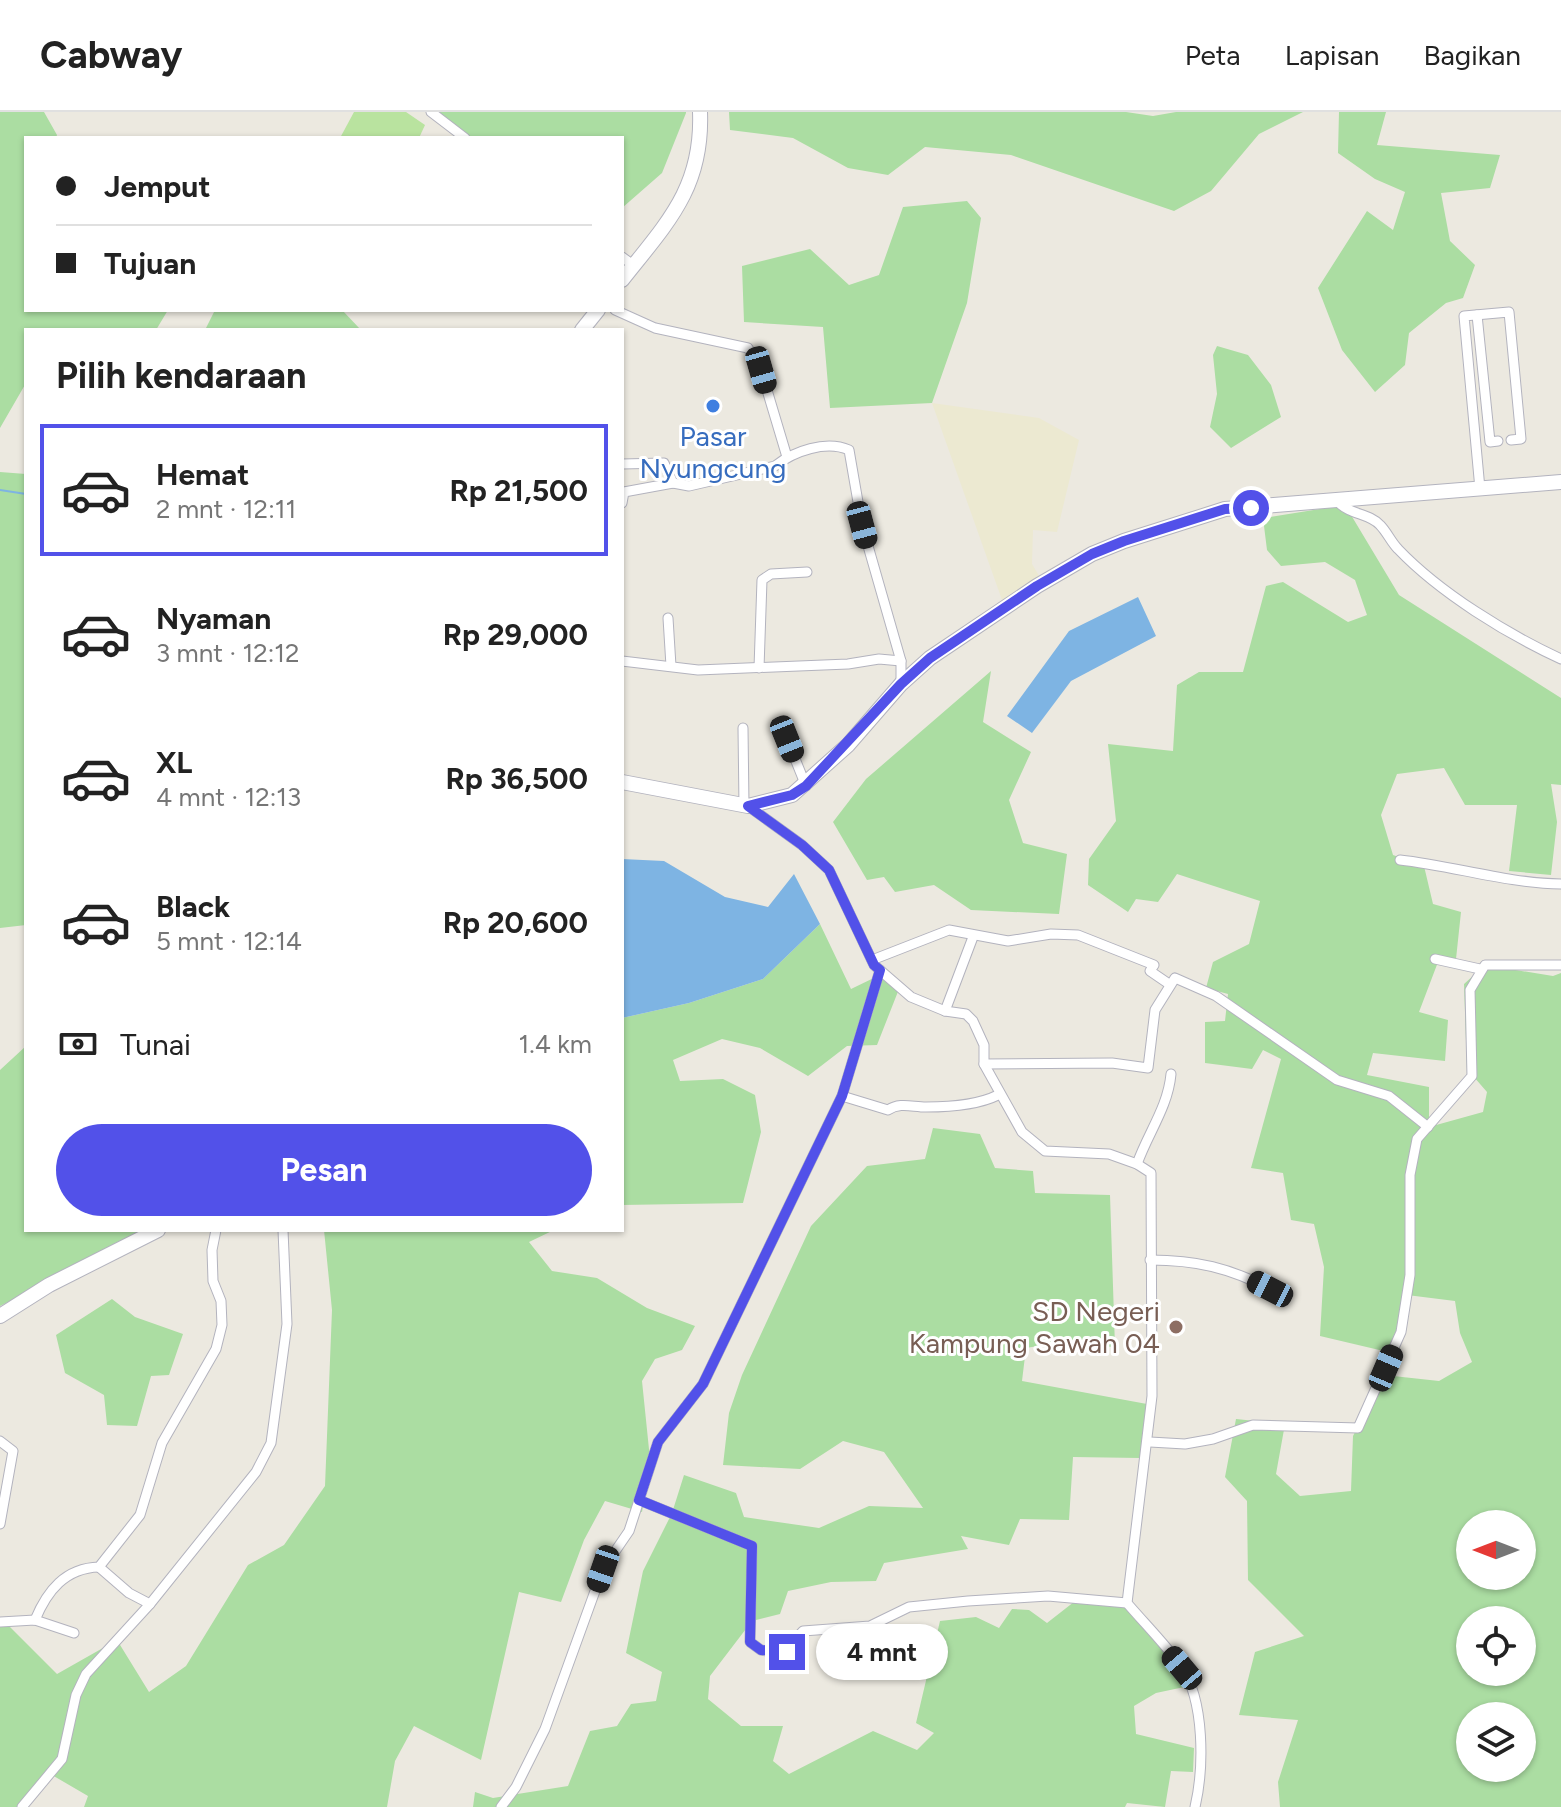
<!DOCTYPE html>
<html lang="id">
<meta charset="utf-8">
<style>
body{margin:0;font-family:Figtree,sans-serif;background:#f2f2f2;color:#222;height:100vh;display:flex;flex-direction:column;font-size:30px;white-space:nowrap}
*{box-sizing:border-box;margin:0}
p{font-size:26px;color:#767676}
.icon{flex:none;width:44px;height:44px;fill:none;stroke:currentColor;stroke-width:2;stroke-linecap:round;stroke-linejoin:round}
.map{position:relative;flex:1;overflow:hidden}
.side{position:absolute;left:24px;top:216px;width:600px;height:904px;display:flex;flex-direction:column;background:#fff;border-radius:0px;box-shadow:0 2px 6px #0004}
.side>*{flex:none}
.top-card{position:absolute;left:24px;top:24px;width:600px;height:176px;border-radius:0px;box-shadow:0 2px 6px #0004;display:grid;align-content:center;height:176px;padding:0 32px;background:#fff}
.needle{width:52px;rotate:270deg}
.tools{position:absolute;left:1456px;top:1398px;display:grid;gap:16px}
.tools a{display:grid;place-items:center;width:80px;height:80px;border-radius:50%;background:#fff;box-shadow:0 2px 6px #0004;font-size:40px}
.end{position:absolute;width:36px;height:36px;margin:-18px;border:10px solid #5251e9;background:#fff;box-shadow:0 0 0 4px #fff}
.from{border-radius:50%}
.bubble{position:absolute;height:56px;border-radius:28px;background:#fff;box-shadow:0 2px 6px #0004;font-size:26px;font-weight:700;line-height:56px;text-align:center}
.car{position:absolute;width:24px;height:48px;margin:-24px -12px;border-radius:10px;box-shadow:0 0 6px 2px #0007;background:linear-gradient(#222 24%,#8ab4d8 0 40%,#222 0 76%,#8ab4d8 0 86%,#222 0)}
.top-card b{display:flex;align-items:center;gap:28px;height:76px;font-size:30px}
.top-card b+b{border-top:2px solid #e0e0e0}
.top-card i{width:20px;height:20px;background:#222}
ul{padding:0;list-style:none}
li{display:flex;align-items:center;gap:24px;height:132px;margin:0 16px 12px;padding:0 16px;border:4px solid transparent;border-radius:0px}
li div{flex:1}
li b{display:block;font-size:30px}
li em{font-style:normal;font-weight:700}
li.on{border-color:#5251e9}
li>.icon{width:72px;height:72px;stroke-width:1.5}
h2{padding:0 32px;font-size:36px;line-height:96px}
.pay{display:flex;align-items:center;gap:20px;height:88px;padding:0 32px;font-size:30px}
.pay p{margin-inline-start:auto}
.primary-button{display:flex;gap:16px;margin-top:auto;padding:16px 32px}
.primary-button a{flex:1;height:92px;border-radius:48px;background:#5251e9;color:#fff;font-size:32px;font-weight:700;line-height:92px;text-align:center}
header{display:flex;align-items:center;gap:48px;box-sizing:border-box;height:112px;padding:0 40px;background:#fff;border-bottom:2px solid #e0e0e0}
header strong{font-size:38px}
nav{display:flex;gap:44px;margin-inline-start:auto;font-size:28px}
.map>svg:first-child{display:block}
.education{fill:#ece9d1}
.green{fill:#abdda2;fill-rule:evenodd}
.pitch{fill:#b9e39f}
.water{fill:#7eb4e3}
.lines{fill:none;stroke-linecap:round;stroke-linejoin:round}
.stream{stroke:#7eb4e3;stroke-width:2}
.minor-casing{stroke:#b3b3be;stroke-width:11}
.secondary-casing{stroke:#b3b3be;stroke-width:16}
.minor{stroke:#fff;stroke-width:9}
.secondary{stroke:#fff;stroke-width:14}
.route{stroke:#5251e9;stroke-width:10}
.shop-dot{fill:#3f7fe0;stroke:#fff;stroke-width:3}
.education-dot{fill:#8d6e63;stroke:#fff;stroke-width:3}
.labels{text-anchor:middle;stroke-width:6;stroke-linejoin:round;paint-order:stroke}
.shop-label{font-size:28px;fill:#366cbe;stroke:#fff}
.education-label{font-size:28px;fill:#785e54;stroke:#fff;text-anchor:end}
</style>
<header>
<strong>Cabway</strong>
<nav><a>Peta</a><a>Lapisan</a><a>Bagikan</a></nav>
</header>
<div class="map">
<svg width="1561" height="1695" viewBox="0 0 1561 1695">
<rect width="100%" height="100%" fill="#ece9e0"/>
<path class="education" d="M932,291l107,15 40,22 -22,92 -24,-2 -1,34 9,15 -39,21z"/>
<g class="green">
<path d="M0,0h44l13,23 -1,3h-30v172h142l-12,20h-130v53l-26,45z"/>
<path d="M431,0h255v1l-24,60 -40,35v-70h-157z"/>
<path d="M729,0h397l27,4 23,-4h127l-44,22 -48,57 -37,20 -163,-56 -86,-8 -37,28 -40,-7 -55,-30 -63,-8z"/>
<path d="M1339,0h47l-9,33 123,10 -10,33 -49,5 9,48 25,24 -12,33 -17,5 -37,30 -4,32 -30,27 -33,-42 -24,-62 49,-77 26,19 12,-38 -30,-13 -37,-26z"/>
<path d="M967,89l14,17 -14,85 -35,100 -102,5 -7,-81 -79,-5 -2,-56 68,-17 39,36 30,-10 24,-68z"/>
<path d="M215,198h127l19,20h-156z"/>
<path d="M1217,234l31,9 23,30 10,32 -50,31 -21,-21 7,-33 -4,-39z"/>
<path d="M0,360l26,2v451l-26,3z"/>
<path d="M1345,393l54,90 162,103v87l-10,-1 6,38 -6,53 -42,-4 8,-66h-52l-21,-37 -47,6 -16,41 12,40 31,11 9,38 28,8 -5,47 -18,3 -19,50 29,8 -3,41 -72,-8 -6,22 62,12v40l54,-15 4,-20 -20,-23 -3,-85 21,-19 68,11 8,-3v834h-281l-2,-25 20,-62 -59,-5 16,-63 49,-16 -56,-56 -1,-79 -22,-24 11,-58 49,5 -9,50 24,22 51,-5 2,-55 31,-61 55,6 33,-19 -12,-29 -5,-32 -48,-6 -15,58 -72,-17 4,-69 -10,-43 -23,-4 -8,-47 -32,-5 30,-109 -18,-9 -11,19 -47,-6v-41l20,-1 3,-27 -22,-6 7,-26 36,-18 11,-43 -83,-27 -19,28 -22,-3 -8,13 -40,-27 1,-26 27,-38 -8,-77 65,7 4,-66 22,-13h44l23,-86 17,-4 65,40 19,-7 -12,-35 -30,-18 -44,4 -14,-16 -4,-32zM1470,1412h52v52h-52zM1470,1508h52v52h-52zM1470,1604h52v52h-52z"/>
<path d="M991,559l-8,51 48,30 -22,48 14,43 44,11 -8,60 -88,-4 -37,-25 -39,7 -11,-15 -17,3 -34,-58 33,-43z"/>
<path d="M820,812l31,65 31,-15 17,15 -22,56 -30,1 -39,30 -48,-28 -38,-9 -49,21 7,21 43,-2 32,16 6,37 -18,71 -121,2v-187l67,-15 74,-24z"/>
<path d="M26,934v184h130l-156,76v-236z"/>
<path d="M933,1016l47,6 15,34 38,3 2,22 75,2 5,152 -65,-3 -24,4 -4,33 125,23 -7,54 -67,-1 -4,63 -49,-1 -11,26 -48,-9 7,13 -84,14 -8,18 -45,1 -43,9 -8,23 -28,7 -42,55 -2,23 33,27h42l-10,35 16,13 84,-43 44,19 17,-17 -18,-10 24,-102 36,-4 23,11 13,-19 17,1 18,13 32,-25 44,5 58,59 8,24 -33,7 -22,13 2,28 58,14 -1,24 -22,-1 -6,36 -38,-4 -2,4h-652l2,-15 18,6 75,-12 22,-55 27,-5 14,-22 25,-3 6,-29 -36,-19 17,-82 29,-58 12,-38 52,18 8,24 75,11 50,-22 54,2 -39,-56 -41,-11 -43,28 -77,-4 6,-52 13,-38 69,-149 56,-60 58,-7z"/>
<path d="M324,1118h230l-25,12 23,29 45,7 50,30 48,18 -13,24 -27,9 -13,22 8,78 -8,53 -37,-11 -21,39 -23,62 -42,-10 -38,168 -67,-34 -19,35 -8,46h-303l4,-11 -36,-21 -25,32h-27v-180h10l47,47 60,-34 32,52 37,-26 62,-101 36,-20 41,-59 7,-176z"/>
<path d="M112,1187l23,18 48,17 -14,41 -18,1 -14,50 -30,-1 -3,-30 -39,-22 -9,-38z"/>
</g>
<path class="pitch" d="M354,0h52l19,13 -6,13h-79z"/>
<g class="water">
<path d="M1138,485l18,39 -85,45 -39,52 -25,-17 62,-85z"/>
<path d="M622,747l42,2 61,36 43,10 26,-33 26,50 -57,55 -74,24 -67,15z"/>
</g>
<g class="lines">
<path class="stream" d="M0,378l26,4"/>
<g class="minor-casing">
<g id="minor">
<path d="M431,0l34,26"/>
<path d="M622,145l11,8"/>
<path d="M615,198l40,18 93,20 13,22 26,87"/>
<path d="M1477,203l13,127 8,-1"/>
<path d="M622,352l42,-1 9,20 16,3 86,-20c19,-15 51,-26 74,-16l13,75 39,136v23"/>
<path d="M1480,377l-16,-173 45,-4 12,127 -10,1"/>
<path d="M1338,390c12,13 31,11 42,23 7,7 11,17 18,24 42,44 109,85 163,110"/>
<path d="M622,391l2,-11 49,-9"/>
<path d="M668,506l3,48"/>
<path d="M622,549l76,9 150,-6 31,-5 22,2"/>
<path d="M759,556l3,-88 9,-6 36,-2"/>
<path d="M743,616l1,78"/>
<path d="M787,627l19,47"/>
<path d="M748,694l54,39 27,25 45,95 37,32 34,14 21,3 7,7 11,24v19l38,68 23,19 64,3 28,10 14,9 1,223 -25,207c18,21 38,41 54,63 24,35 23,102 14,141"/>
<path d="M1400,748c54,6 106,23 161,24"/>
<path d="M1435,847l45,10"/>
<path d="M872,848l77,-30 59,11 43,-7 27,1 76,30 -4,6 19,13"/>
<path d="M945,899l28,-74"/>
<path d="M984,952l128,-1 36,5 7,-58 20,-32 41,18 121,84 52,16 39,31"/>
<path d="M842,984l46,14c12,-8 24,-3 38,-3 22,0 52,-2 72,-12"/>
<path d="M1137,1052c11,-31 31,-57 34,-90"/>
<path d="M1150,1148c46,0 80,8 120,29"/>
<path d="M0,1329l13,10 -13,73"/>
<path d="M1150,1330l35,2 28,-5 40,-14 105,3 43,-96 9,-57v-100l7,-36 55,-63 -2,-86 15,-25h76"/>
<path d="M639,1388l113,46 -2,96 11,8 21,4 21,-23 67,-5 39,-19 59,-6 80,-5 79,7"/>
<path d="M99,1455l30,26 21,11"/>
<path d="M35,1508c12,-29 30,-52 64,-53l41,-52 22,-72 54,-94 6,-24 -1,-24 -8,-20 -1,-31 4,-20"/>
<path d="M0,1510l35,-2 39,13"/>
<path d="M22,1695l40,-48 14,-64 10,-21 64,-70 106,-132 15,-29 16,-119 -4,-94"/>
<path d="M501,1695l15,-20 29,-58 58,-160 26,-38 29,-89 45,-58 139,-288 38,-126"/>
</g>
</g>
<g class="secondary-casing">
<g id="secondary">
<path d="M622,168c45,-57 81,-92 78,-168"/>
<path d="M582,218l16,-20"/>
<path d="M622,670l126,24 44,-11 56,-50 53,-61 29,-26 107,-72 55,-32 32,-13 101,-32 336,-27"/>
<path d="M0,1204l49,-31 109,-55"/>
</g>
</g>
<use href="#minor" class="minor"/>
<use href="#secondary" class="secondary"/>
</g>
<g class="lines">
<path class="route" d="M787,1540l-26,-2 -11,-8 2,-96 -113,-46 19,-58 45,-58 139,-288 38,-126 -6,-5 -45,-95 -27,-25 -54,-39 44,-11 14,-9 95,-102 29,-26 107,-72 55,-32 32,-13 101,-32 26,-1"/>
</g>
<circle class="shop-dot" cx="713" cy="294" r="8"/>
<circle class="education-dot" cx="1176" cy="1215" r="8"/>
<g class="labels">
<g class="shop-label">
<text x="713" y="334">Pasar<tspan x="713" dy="32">Nyungcung</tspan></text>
</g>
<g class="education-label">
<text x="1160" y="1209">SD Negeri<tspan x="1160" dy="32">Kampung Sawah 04</tspan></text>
</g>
</g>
</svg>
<div class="tools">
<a><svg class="needle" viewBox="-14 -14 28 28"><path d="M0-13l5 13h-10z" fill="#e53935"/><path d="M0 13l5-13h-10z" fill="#767676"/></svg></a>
<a><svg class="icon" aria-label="locate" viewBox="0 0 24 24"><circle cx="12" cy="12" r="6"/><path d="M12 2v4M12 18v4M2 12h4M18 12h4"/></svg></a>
<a><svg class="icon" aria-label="layers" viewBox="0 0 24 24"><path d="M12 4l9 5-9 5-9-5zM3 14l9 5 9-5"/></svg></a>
</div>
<i class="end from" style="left:1251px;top:396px"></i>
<i class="end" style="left:787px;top:1540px"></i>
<div class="bubble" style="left:816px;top:1512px;width:132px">4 mnt</div>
<i class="car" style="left:761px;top:258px;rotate:164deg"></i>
<i class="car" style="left:862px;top:413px;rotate:165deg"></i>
<i class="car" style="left:787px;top:627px;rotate:158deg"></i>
<i class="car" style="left:1270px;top:1177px;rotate:297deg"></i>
<i class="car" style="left:1386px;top:1256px;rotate:23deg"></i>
<i class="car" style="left:603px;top:1457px;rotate:199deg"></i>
<i class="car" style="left:1182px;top:1556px;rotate:320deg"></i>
<div class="top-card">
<b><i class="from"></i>Jemput</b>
<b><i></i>Tujuan</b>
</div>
<section class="side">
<h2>Pilih kendaraan</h2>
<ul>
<li class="on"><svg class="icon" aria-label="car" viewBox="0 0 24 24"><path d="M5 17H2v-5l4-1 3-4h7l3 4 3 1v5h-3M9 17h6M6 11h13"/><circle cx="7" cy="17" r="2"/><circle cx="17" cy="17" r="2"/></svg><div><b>Hemat</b><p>2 mnt · 12:11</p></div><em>Rp 21,500</em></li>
<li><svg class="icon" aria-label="car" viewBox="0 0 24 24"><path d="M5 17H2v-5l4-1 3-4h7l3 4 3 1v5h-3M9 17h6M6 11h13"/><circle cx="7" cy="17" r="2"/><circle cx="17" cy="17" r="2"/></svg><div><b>Nyaman</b><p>3 mnt · 12:12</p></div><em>Rp 29,000</em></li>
<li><svg class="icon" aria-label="car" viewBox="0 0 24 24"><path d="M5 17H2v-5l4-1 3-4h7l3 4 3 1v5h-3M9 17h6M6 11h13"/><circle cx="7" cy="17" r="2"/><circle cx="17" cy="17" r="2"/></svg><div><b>XL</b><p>4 mnt · 12:13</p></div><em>Rp 36,500</em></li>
<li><svg class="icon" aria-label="car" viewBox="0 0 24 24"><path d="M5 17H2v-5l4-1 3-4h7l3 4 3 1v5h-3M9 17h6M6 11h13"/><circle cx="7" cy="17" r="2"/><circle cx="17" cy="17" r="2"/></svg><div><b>Black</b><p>5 mnt · 12:14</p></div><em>Rp 20,600</em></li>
</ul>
<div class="pay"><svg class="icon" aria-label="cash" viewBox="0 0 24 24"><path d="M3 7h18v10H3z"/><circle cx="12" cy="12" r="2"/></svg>Tunai<p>1.4 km</p></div>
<div class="primary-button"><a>Pesan</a></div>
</section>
</div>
